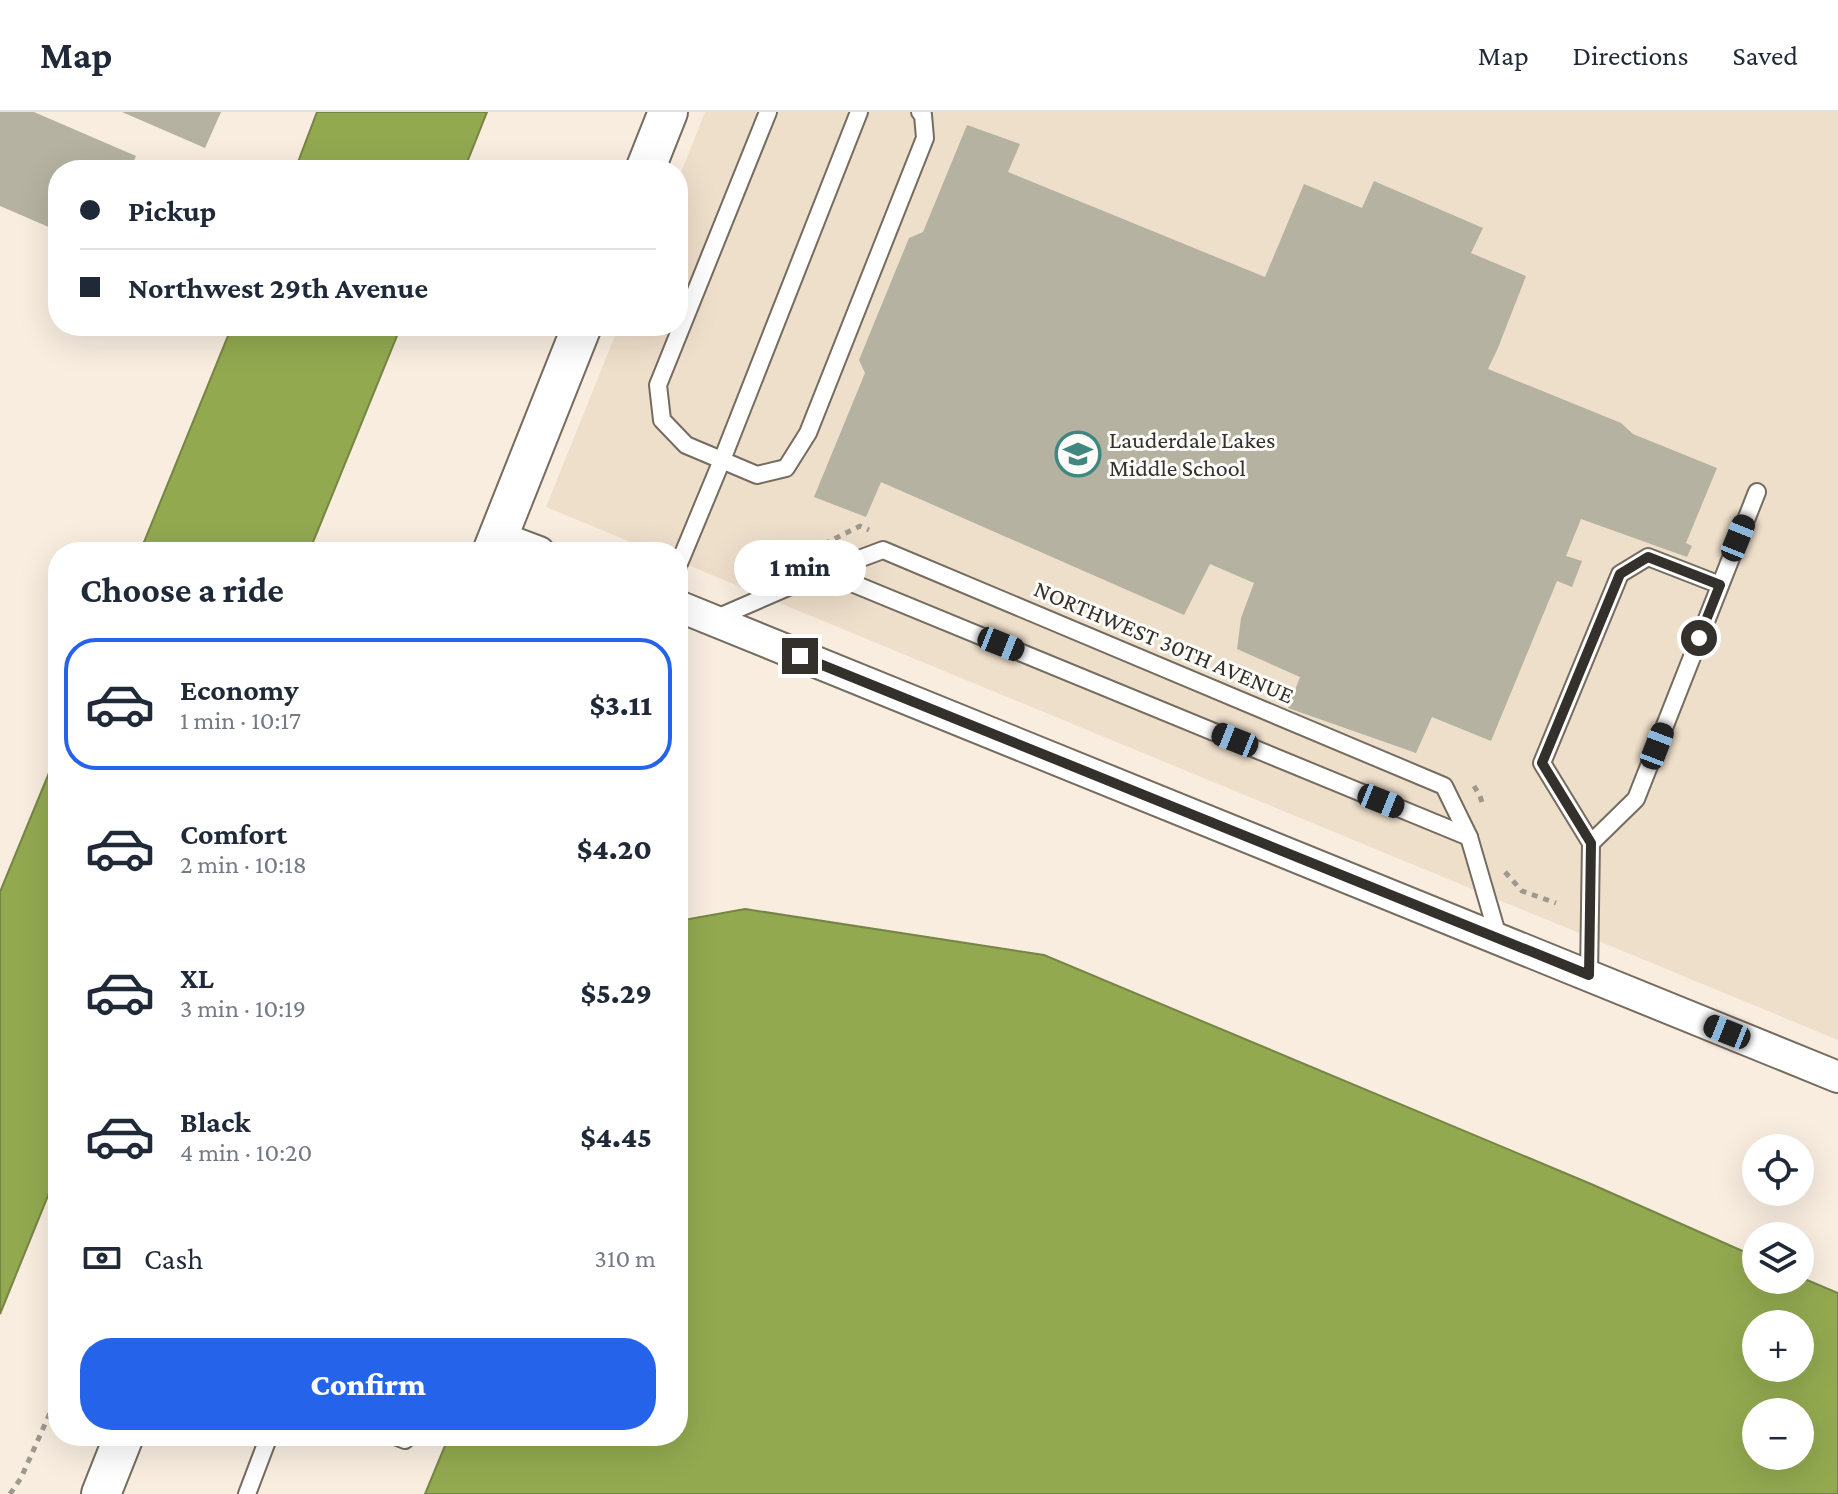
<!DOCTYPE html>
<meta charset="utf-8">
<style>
body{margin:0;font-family:"Crimson Pro",serif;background:#f2f2f3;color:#1f2937;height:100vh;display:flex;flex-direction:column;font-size:30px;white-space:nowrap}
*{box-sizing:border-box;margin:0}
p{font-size:26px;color:#747a83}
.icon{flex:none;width:44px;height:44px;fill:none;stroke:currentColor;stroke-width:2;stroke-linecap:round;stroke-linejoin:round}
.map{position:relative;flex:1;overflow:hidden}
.details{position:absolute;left:48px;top:430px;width:640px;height:904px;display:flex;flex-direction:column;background:#fff;border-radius:32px;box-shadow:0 8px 32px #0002}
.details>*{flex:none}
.guide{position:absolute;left:48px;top:48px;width:640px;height:176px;border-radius:32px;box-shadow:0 8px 32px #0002;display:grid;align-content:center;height:176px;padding:0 32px;background:#fff}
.buttons{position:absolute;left:1742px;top:1022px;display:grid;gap:16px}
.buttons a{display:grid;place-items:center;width:72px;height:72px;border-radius:50%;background:#fff;box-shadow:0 8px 32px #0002;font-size:40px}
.end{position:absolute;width:36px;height:36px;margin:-18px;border:10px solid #34302b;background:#fff;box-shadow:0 0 0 4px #fff}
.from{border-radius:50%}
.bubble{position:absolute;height:56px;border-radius:28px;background:#fff;box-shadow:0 8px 32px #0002;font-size:26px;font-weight:800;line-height:56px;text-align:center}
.car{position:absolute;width:24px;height:48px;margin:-24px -12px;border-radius:10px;box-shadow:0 0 6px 2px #0007;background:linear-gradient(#222 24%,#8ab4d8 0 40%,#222 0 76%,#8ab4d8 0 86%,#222 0)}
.guide b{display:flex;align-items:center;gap:28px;height:76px;font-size:30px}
.guide b+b{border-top:2px solid #e0e1e3}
.guide i{width:20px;height:20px;background:#1f2937}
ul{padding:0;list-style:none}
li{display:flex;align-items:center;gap:24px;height:132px;margin:0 16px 12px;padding:0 16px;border:4px solid transparent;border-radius:32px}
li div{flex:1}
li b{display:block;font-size:30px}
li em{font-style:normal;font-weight:800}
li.active{border-color:#2563eb}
li>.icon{width:72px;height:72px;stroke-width:1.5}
h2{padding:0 32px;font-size:36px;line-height:96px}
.pay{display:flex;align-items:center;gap:20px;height:88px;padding:0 32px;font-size:30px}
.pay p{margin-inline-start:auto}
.action{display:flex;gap:16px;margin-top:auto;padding:16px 32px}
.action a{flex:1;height:92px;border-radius:32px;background:#2563eb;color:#fff;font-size:32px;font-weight:800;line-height:92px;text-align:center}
header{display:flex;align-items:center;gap:48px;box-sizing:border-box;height:112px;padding:0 40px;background:#fff;border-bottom:2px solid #e0e1e3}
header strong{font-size:38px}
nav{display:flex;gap:44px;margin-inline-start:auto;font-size:28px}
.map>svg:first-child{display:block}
.built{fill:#eedfcb}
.water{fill:#93a950;stroke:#768545;stroke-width:2;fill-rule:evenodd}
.building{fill:#b5b2a2}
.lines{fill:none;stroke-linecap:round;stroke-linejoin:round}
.service-casing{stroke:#756c60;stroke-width:20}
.minor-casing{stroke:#756c60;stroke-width:34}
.tertiary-casing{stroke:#756c60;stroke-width:42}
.path{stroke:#9f988e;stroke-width:5;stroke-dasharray:6 6;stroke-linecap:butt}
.service{stroke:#fff;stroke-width:16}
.minor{stroke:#fff;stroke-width:30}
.tertiary{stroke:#fff;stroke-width:38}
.route{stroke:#34302b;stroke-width:10}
.labels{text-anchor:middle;stroke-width:6;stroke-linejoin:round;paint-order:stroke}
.poi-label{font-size:24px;fill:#34302b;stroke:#fefcf9;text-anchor:start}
.street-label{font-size:24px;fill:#34302b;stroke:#fefcf9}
</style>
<header>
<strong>Map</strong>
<nav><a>Map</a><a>Directions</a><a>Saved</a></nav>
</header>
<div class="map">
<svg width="1838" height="1382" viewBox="0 0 1838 1382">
<rect width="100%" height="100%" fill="#f8eddf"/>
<path class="built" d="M705,0h1133v928l-1160,-479v-9h-23l-109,-45 73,-181h59v-146z"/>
<g class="water">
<path d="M317,0h170l-23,58h-169z"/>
<path d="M232,214h169l-92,226h-169z"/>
<path d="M58,639v420l-58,143v-422z"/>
<path d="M745,797l299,46 547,229 165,73v23h44v-3l38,16v201h-1413l24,-58h229v-515zM1756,1212h44v44h-44zM1756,1300h44v44h-44z"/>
</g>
<g class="building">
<path d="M0,0h34l102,44 -6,14h-72v61l-58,-25z"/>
<path d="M122,0h99l-16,36z"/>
<path d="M967,13l53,19 -12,28 257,105 39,-93 58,24 12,-27 109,47 -12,25 55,23 -28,72 -10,21 133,54 12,11 84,34 -31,75 6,3 -5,11 -106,-38 -15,37 16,5 -10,26 -15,-6 -66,160 -59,-24 -16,36 -128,-45 12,-31 -63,-28 4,-31 13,-35 -44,-19 -26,51 -303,-133 -15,35 -52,-20 51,-124 -6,-13 50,-122 14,-6z"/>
</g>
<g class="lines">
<g class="service-casing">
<g id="service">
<path d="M768,0l-110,273 4,35 24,25 71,30 29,-7 22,-35 117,-295 -2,-23 -3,-3"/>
<path d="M678,454l44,-106 137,-348"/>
<path d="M825,460l644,265"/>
<path d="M712,508l104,-45 67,-25 561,236 25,51 30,103"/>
<path d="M1591,731l45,-44 121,-307"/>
<path d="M1589,863l2,-132 -49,-80 78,-189 28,-17 72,28"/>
<path d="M395,1324l10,4"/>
<path d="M247,1382l22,-58"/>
</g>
</g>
<g class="minor-casing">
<g id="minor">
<path d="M499,425l40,15"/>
<path d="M678,494l1160,471"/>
</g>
</g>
<g class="tertiary-casing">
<g id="tertiary">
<path d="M645,58l23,-58"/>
<path d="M492,440l90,-226"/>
<path d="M101,1382l23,-58"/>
</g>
</g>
<g class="path">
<path d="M824,432l36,-18 9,4"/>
<path d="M1474,674l6,10 3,10"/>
<path d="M1505,760l17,19 34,12"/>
<path d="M10,1382l11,-16 37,-83"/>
</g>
<use href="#service" class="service"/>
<use href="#minor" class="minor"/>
<use href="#tertiary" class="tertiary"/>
</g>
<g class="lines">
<path class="route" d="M800,544l789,319 2,-132 -49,-80 78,-189 28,-17 72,28 -21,53"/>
</g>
<defs>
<g id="school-ring" transform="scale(2.3)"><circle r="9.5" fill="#fefcf9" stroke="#408781" stroke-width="1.5"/><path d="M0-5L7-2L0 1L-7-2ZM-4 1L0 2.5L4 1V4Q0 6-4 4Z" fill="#408781"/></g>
</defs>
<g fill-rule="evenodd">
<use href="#school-ring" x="1078" y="342"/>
</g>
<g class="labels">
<g class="poi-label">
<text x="1109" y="336">Lauderdale Lakes<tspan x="1109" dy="28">Middle School</tspan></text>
</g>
<g class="street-label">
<text transform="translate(1164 530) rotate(23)" y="8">NORTHWEST 30TH AVENUE</text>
</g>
</g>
</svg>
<div class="buttons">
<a><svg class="icon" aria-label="locate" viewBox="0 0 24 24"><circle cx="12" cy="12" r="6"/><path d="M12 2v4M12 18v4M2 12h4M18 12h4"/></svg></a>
<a><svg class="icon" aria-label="layers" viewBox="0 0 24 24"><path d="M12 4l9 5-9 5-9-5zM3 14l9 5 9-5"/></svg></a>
<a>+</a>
<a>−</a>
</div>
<i class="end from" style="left:1699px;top:526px"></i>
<i class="end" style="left:800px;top:544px"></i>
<div class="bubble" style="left:734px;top:428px;width:132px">1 min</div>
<i class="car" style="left:1738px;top:426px;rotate:22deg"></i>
<i class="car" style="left:1001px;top:532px;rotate:112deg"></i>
<i class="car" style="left:1235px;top:628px;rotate:292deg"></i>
<i class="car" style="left:1657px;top:634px;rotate:21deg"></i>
<i class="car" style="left:1381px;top:689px;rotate:112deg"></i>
<i class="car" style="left:1727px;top:920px;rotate:292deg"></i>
<div class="guide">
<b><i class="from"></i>Pickup</b>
<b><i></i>Northwest 29th Avenue</b>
</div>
<section class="details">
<h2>Choose a ride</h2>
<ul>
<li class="active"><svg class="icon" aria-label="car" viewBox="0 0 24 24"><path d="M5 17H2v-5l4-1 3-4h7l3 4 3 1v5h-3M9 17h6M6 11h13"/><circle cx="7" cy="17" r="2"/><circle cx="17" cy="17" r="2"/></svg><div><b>Economy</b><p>1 min · 10:17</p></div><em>$3.11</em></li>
<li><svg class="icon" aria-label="car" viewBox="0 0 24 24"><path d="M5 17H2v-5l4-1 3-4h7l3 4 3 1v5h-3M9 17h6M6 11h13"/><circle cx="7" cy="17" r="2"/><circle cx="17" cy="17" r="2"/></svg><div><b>Comfort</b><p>2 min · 10:18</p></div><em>$4.20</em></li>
<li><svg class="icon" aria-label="car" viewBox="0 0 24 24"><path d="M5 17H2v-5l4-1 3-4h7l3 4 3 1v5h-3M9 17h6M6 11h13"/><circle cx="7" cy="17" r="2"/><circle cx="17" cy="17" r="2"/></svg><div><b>XL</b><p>3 min · 10:19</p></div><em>$5.29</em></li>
<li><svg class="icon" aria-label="car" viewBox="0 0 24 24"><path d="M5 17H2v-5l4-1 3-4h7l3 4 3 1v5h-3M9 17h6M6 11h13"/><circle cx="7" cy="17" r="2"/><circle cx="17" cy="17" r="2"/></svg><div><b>Black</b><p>4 min · 10:20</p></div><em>$4.45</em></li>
</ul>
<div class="pay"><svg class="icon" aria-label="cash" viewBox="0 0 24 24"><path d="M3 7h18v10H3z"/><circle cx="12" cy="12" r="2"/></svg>Cash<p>310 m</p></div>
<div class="action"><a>Confirm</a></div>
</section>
</div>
